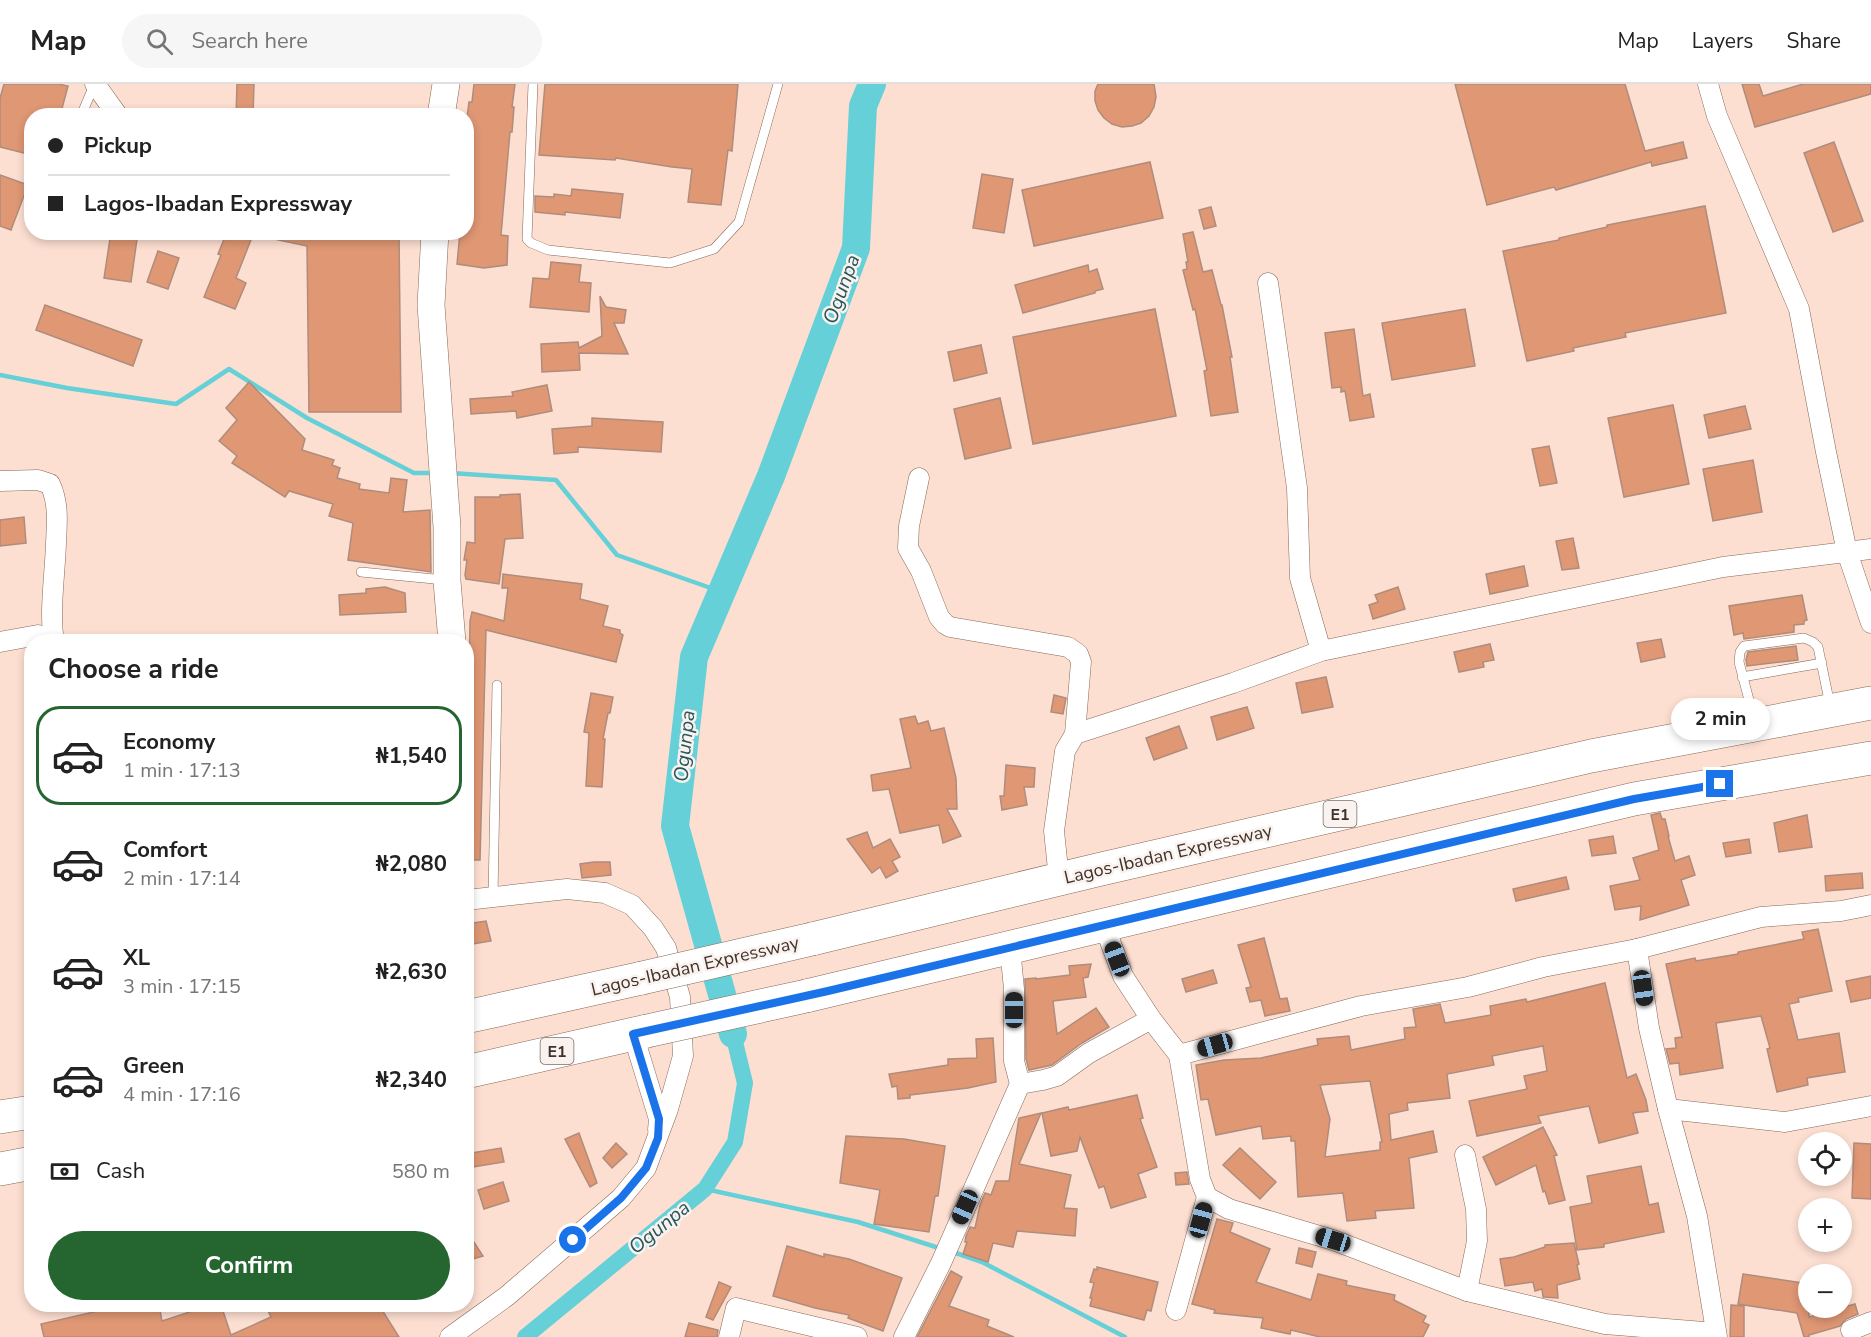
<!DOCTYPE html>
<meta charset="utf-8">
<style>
body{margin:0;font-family:"Nunito Sans",sans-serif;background:#f6f6f6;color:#222;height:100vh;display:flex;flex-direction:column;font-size:22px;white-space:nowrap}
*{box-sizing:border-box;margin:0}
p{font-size:20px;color:#767676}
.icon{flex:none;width:33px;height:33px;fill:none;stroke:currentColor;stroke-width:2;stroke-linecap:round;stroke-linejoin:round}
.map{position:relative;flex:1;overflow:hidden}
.details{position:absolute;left:24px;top:550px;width:450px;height:678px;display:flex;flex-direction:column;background:#fff;border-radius:24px;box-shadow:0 3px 9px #0003}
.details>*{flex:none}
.banner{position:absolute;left:24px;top:24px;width:450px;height:132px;border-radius:24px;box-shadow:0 3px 9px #0003;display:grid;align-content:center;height:132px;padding:0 24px;background:#fff}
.tools{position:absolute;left:1798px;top:1048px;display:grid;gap:12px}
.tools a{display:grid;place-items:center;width:54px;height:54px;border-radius:50%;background:#fff;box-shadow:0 3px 9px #0003;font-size:30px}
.end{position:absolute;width:27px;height:27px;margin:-14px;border:8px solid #1a73e8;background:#fff;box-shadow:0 0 0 3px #fff}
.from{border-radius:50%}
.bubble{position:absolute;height:42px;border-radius:21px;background:#fff;box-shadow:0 3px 9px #0003;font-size:20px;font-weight:700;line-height:42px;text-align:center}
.car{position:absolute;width:18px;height:36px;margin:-18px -9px;border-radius:8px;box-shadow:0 0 4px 2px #0007;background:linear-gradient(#222 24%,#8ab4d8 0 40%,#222 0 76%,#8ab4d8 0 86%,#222 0)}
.banner b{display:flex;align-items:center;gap:21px;height:57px;font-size:22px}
.banner b+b{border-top:2px solid #e0e0e0}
.banner i{width:15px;height:15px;background:#222}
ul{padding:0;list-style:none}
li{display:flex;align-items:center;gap:18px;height:99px;margin:0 12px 9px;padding:0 12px;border:3px solid transparent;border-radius:24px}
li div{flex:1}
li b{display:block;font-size:22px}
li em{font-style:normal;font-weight:700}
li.selected{border-color:#246530}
li>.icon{width:54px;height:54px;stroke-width:1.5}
h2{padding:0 24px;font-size:27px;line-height:72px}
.pay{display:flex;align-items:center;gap:15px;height:66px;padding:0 24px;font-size:22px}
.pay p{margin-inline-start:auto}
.primary-button{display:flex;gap:12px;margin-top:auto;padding:12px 24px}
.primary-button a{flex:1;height:69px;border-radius:36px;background:#246530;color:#fff;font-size:24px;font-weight:700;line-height:69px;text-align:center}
header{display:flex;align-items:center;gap:36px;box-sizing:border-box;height:84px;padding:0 30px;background:#fff;border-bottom:2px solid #e0e0e0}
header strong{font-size:28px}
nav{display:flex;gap:33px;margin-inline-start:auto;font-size:21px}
.search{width:420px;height:54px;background:#f6f6f6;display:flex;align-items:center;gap:15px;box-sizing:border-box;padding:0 21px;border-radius:33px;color:#767676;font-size:22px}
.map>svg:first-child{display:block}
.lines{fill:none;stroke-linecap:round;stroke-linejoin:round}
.stream{stroke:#65d0d8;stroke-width:4.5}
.canal{stroke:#65d0d8;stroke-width:16}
.river{stroke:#65d0d8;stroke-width:28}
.building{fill:#df9774;stroke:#af8c7c;stroke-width:1.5;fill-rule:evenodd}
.lane-casing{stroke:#876757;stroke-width:10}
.street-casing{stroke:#876757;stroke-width:21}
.secondary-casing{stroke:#876757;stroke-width:28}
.highway-casing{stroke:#876757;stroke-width:34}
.lane{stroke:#fff;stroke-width:9}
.street{stroke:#fff;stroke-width:20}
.secondary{stroke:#fff;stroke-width:27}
.highway{stroke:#fff;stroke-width:33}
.highway-bridge-casing{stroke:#876757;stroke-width:34;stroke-linecap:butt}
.highway-bridge{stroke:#fff;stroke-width:33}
.route{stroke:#1a73e8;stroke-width:8}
.labels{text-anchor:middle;stroke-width:5;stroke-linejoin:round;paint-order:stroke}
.shield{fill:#f9f2ee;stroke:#786c66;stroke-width:1.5}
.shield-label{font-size:16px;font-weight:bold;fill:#40322b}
.street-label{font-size:18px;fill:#40322b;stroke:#f9f2ee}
.water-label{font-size:20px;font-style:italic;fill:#28575b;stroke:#f9f2ee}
</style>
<header>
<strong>Map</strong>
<div class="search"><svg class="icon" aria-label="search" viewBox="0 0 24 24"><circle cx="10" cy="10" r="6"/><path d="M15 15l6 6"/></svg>Search here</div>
<nav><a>Map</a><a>Layers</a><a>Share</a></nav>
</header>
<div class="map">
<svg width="1871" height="1253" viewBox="0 0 1871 1253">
<rect width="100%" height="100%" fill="#fddfd1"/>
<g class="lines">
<g class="stream">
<path d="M0,291l67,13 109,16 53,-35 78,49 107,55h20"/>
<path d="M451,389l105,7 61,75 105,37"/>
<path d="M705,1105l153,33 84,27"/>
<path d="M953,1168l29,10 143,75"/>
</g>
<path class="canal" d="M525,1253l180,-148 30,-47 10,-59 -12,-49"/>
<path class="river" d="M733,950l-58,-208 19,-169 77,-181 85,-228 7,-142 9,-22"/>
</g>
<g class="building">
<path d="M4,0h54l10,2 -8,30h-28v39l-32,-8v-49z"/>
<path d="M237,0h17l-1,32h-17z"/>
<path d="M474,0h41l-3,23h2l-2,25h-2l-9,103 7,1 -1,29 -23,3 -27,-4 3,-32h6v-107l3,-23h3z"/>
<path d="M545,0h193l-6,67 -4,-1 -7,55 -33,-3 4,-33 -20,-2 -56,-9 -1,2 -76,-5z"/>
<path d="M1098,0h56l2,13 -2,10 -5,9 -8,7 -9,3 -10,1 -10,-3 -8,-6 -6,-8 -3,-9v-10z"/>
<path d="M1455,0h170l20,67 38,-9 4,16 -35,8 -1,-4 -95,28 -2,-3 -67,18z"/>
<path d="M1742,0h17l4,12 40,-12h68v10l-116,33z"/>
<path d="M1834,58l29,79 -30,11 -29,-79z"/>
<path d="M1150,78l13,56 -129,28 -12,-56z"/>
<path d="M982,90l31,5 -9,54 -31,-5z"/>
<path d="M0,91l28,10 -17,45 -11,-4z"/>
<path d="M572,105l51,5 -3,24 -55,-6v3l-30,-3v-16l19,1v-3l17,2z"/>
<path d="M1705,122l21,107 -101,20 1,4 -53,11 1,3 -47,10 -24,-110 56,-11v-2l48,-11v-2z"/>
<path d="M1211,123l5,19 -12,3 -5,-19z"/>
<path d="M111,148h27l-7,50 -27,-4z"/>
<path d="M227,148h27l-18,46 10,5 -11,26 -31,-12 17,-42 -3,-1z"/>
<path d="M269,148h130l2,180h-92l-2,-166 -38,-8z"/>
<path d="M1193,148l10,40 9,-2 9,35h1l10,52h-2l8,55 -27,4 -7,-45 3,-1 -12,-61 -2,1 -10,-40 4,-1 -1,-7h2l-5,-28z"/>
<path d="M158,167l21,7 -11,31 -21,-7z"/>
<path d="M551,178l30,3 -2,17 12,1 -2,29 -59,-5 3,-29 16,1z"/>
<path d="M1088,181l1,7 8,-3 6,20 -8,2v2l-72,20 -8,-28z"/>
<path d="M600,212l6,11 20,3 -2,13h-10l14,31 -49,-1 1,17 -38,2 -1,-28 37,-2 1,6 23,-12z"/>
<path d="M45,221l97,35 -9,26 -97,-36z"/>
<path d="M1155,225l21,107 -143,28 -20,-107z"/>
<path d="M1465,225l10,57 -83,14 -10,-57z"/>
<path d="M1354,245l9,67 7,-2 4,23 -24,4 -5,-30 -4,1v-5l-9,1 -7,-55z"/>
<path d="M981,261l6,28 -33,8 -6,-29z"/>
<path d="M249,298l56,57 -3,11 32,10 -2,5 8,3 -3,10 23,6 -1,5 30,4 2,-15 16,2 -4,32 27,-2 1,62 -83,-12 5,-37 -24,-7 4,-12 -44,-13 -4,6 -53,-34 5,-7 -18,-15 18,-21 -11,-12z"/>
<path d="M547,301l5,26 -35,7 -1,-7 -45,3 -1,-15 43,-3 -1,-4z"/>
<path d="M1000,314l11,50 -46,11 -11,-50z"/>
<path d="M1673,321l16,79 -65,13 -16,-79z"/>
<path d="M1745,322l6,23 -42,9 -5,-23z"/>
<path d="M592,334l71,4 -2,30 -83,-5v5l-24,2 -2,-25 40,-3z"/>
<path d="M1549,362l8,37 -17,3 -8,-37z"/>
<path d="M1753,376l9,52 -49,9 -10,-52z"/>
<path d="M520,410l3,44 -18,1 -6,45 -33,-5 -1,-4 2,-15h-3l3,-18 8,1v-46h25v-2z"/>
<path d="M24,433l2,26 -26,3v-26z"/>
<path d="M1573,454l6,30 -17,2 -6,-29z"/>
<path d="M1524,482l4,20 -38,8 -4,-20z"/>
<path d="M503,490l79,10 -2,15 28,7 -5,20 17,4v3l3,2 -7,27 -130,-32 -6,230h-14l4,-239 2,-9 32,9 4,-33h-6z"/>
<path d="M385,503l20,6 1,19 -66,3 -1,-20 27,-2v-4z"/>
<path d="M1398,503l7,22 -32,10 -4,-14 9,-3 -3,-7z"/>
<path d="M1802,511l5,25 -3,1v3l-10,1v7l-50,7 -1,-6 -9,2 -5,-29z"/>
<path d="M1661,555l4,18 -24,5 -4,-19z"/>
<path d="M1490,560l4,16 -11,2 1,5 -25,5 -5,-20z"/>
<path d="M1796,562l2,14 -51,6 -1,-6 2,-8z"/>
<path d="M1326,593l7,30 -31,6 -6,-30z"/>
<path d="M591,609l22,4 -3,16h-2l-5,26h2l-3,48 -16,-1 3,-53 -5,-1z"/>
<path d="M1054,611l12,3 -3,16 -12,-2z"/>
<path d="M1247,623l7,21 -37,12 -6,-23z"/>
<path d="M915,632l3,8 10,-3 3,10 13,-3 12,50 1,31h-10l14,27 -18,7 -4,-18 -39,8 -11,-44 -16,2 -2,-16 40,-7 -11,-49z"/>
<path d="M1179,642l8,22 -33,12 -8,-22z"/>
<path d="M1006,681l29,3 -1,19h-10l3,18 -25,5 -2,-14h4z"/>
<path d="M1660,729l2,6h3l4,17h-1l7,25 14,-5 6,19 -14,5 8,25 -49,15 1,-14 -26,4 -5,-24 30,-6 -7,-22 26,-8 -8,-35z"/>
<path d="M1807,731l5,32 -33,5 -5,-29z"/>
<path d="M867,748l6,16 17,-9 10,18 -8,4 6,10 -12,7 -6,-11 -8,6 -25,-34z"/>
<path d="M1613,752l3,17 -24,3 -3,-16z"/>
<path d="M1749,755l2,14 -25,4 -3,-14z"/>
<path d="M594,778h16l1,13 -29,3 -2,-14z"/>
<path d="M1862,789l1,15 -37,3 -1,-15z"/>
<path d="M1566,793l3,12 -53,12 -3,-12z"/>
<path d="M486,837l5,20 -25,4v-21z"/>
<path d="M1818,845l14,62 -34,7 1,4 -10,2 9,36 41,-7 6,39 -38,6 1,7 -31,7 -10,-43 3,-1 -9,-32 -45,7 7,45 -43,7 -1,-12 -9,1 -4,-15 10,-1 -1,-10 7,-1 -16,-73 29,-6 1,3 42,-7v-2l66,-13 -2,-7z"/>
<path d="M1264,854l16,61 7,-1 3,13 -25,5 -4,-16 -11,2 -4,-14 5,-1 -13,-42z"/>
<path d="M1091,880l-3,13 -5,1 3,19 -33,4 4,33 39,-26 13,19 -27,16 -30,22 -23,5 -3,-11 -1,-80 11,-1v1l34,-4 -1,-9z"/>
<path d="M1213,886l4,13 -31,9 -4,-13z"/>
<path d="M1871,892v22l-20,4 -5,-21z"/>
<path d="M1605,899l22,95 9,-4 10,26 2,11 -15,2 5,20 -39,10 -10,-37 -51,10 3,7 -64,13 -8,-35 58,-12 -3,-13 23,-5 -4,-25 -51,10 2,9 -47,9 3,24 -43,5 1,7 -19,4 2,26 42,-9 4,21 -28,6 5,50 -39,3 1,7 -29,3 -4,-28 -45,4 -3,-56h-4v-5l-28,3 -2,-13 -45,9 -8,-36 -7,1 -5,-35 28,-5 37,-2 57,-13 -1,-6 32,-3 2,14 54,-11 -1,-11 12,-1 -3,-18 27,-5 5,19 46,-8 -1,-9 36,-7 1,3zM1370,997l12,61h-2v8l-55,7 5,-38 -10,-34z"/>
<path d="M993,954l3,44 -28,6 -58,7v3l-12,1 -1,-13 -5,1 -3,-13 59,-9v-6l29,-1 -1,-19z"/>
<path d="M1137,1011l6,23 -3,1 17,48 -19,7 8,23 -35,11 -7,-22 -5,2 -19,-51 -3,14 -26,5 -9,-43 26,-6 1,3z"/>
<path d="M1041,1029l-22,51 52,11 -7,33 13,1 -2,27 -58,-5 -4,16 -20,-4 -5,19 -25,-8 4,-12h-2l1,-6 4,-9 5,1 5,-23 5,-12 6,2 5,-14h13l10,-63z"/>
<path d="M1543,1043l14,28 -3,1 11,44 -16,4 -4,-13 -2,1 -7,-27 -40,20 -13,-28z"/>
<path d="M579,1049l18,50 -7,4 -25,-48z"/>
<path d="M846,1052l58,3 41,7 -7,50h-3l-6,36 -55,-8 6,-34 -40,-7z"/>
<path d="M616,1059l11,11 -15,14 -9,-10z"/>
<path d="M1854,1059l17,1v55l-19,-1z"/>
<path d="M501,1064l3,14 -38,6v-14z"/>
<path d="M1240,1064l36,34 -16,17 -37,-34z"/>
<path d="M1641,1082l8,39 9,-2 6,29 -60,12v3l-27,3 -7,-43 22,-4 -5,-27z"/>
<path d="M1187,1088l2,12 -13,1 -1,-12z"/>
<path d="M503,1098l6,19 -25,8 -6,-19z"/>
<path d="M1217,1135l16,4 -3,9 40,17 -14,33 55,18 7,-26 29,7 -1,4 49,10 -1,5 32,16 -3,6 6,3 -6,12h-103l-29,-7 -1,4 -29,-6 2,-10 -49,-5 1,-3 -23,-6z"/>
<path d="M466,1146l17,26 -17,5z"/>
<path d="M1574,1159l5,21 -2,1 3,14 -23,6 1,13 -15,-1 -1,-8 -7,2 -2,-9 -28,4 -5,-27 14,-2 31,-10v-2z"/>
<path d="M787,1162l37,11v-3l25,5 53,19 -19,53 -35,-13 1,-3 -34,-7 -42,-12z"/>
<path d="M1299,1164l17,4 -4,15 -16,-4z"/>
<path d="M1097,1183l61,15 -7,29 -4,-1 -3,10 -54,-14 2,-8h-2l4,-15 -4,-1 4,-13 3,1z"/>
<path d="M951,1187l11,6 -13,29 40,14 -2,6 27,11h-97z"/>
<path d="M1743,1190l66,10v33l46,-13 3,10 -12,5 -6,7 -31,9v2h-5l-7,-24 -59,-9z"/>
<path d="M719,1198l12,5 -18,33 -7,-3z"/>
<path d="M124,1221h35l3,16 49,-16h10l10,30 40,-18 -4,-8 8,-4h104l20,32h-355l-3,-13z"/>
<path d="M1731,1221l13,1v31h-14z"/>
<path d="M689,1239l29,7 -1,7h-32z"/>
</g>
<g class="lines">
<g class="lane-casing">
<g id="lane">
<path d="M533,0l-6,155 4,4 17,7 122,13 44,-14 25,-27 39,-138"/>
<path d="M81,32l13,-31"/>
<path d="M361,488l84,8"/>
<path d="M1742,593l80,-14"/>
<path d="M1754,635l-15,-57 1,-10 4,-6 60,-8 9,4 5,5 12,58"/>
<path d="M493,813l4,-212"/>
</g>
</g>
<g class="street-casing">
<g id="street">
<path d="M95,0l23,32"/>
<path d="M1708,0l9,32 82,193 27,143 21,100 24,71"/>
<path d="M1268,199l29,205 3,90 21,73"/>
<path d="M919,394l-10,48 -1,22 13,23 18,46 6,7 5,3 118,20 10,7 3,8 -6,72"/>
<path d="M0,397l38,-1 12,4c9,19 7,39 6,59 -1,32 -7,68 -2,99"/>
<path d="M0,558l38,-7 15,5"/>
<path d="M1059,795l-5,-48 11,-80 10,-17 158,-51 88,-32 402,-84 148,-18"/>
<path d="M1104,841l19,51 28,43 28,36 21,124 7,18 -31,113"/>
<path d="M1637,865l12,79 19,81 29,107 20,121"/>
<path d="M633,950l26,85 -1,11"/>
<path d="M1179,971l182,-49 107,-19 75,-20 94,-18 124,-32 80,-6 30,-6"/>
<path d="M1020,1000l23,-4 14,-4 32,-23 62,-34"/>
<path d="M1668,1025l117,13 86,-16"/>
<path d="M1465,1071l11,54 1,32 -10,50"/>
<path d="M1207,1113l22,12 104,31 134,51 138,33 111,9"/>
<path d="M1851,1246l20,-8"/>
<path d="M450,1253l57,-41 114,-98 25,-30 22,-59 15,-53 -3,-59 -14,-49 -13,-20 -21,-23 -27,-12 -38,-4 -101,11"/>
<path d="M729,1253l7,-29 121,29"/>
<path d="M904,1253l37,-74 79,-179 -6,-23v-72l-4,-41"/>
</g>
</g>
<g class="secondary-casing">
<g id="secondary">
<path d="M441,32l5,-32"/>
<path d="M435,148l-4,73 16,222v54l5,61"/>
</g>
</g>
<g class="highway-casing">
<g id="highway">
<path d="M812,855l285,-69 494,-114 280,-53"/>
<path d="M806,912l828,-197 237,-41"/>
<path d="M466,933l176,-39"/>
<path d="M466,988l181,-41"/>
<path d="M0,1033l32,-5"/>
<path d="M0,1085l32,-6"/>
</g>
</g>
<use href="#lane" class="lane"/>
<use href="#street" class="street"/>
<use href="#secondary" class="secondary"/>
<use href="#highway" class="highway"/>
<g class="highway-bridge-casing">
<g id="highway-bridge">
<path d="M642,894l170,-39"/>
<path d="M647,947l159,-35"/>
</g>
</g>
<use href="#highway-bridge" class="highway-bridge"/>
</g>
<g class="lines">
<path class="route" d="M573,1156l48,-42 25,-30 12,-30 1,-19 -26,-85 195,-43 806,-192 86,-15"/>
</g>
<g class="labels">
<g class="shield">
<rect x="1323.5" y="717" width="33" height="26" rx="4.5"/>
<rect x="540.5" y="954" width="33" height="26" rx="4.5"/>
</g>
<g class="shield-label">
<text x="1340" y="736">E1</text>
<text x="557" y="973">E1</text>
</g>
<g class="street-label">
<text transform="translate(1168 770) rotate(-13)" y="6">Lagos-Ibadan Expressway</text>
<text transform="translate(695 882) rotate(-13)" y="6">Lagos-Ibadan Expressway</text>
</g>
<g class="water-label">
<text transform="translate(841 205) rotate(-70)" y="7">Ogunpa</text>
<text transform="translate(684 662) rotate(-84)" y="7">Ogunpa</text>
<text transform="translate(659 1143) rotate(-39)" y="7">Ogunpa</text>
</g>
</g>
</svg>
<div class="tools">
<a><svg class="icon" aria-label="locate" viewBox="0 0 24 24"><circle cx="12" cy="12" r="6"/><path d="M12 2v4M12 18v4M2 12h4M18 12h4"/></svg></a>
<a>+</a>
<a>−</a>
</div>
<i class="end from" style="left:573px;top:1156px"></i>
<i class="end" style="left:1720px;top:700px"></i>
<div class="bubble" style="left:1671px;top:614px;width:99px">2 min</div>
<i class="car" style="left:1117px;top:875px;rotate:339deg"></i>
<i class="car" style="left:1643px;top:904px;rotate:172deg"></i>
<i class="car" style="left:1014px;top:926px;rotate:0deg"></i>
<i class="car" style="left:1215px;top:961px;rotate:254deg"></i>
<i class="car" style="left:965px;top:1123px;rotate:204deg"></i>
<i class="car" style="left:1201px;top:1136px;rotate:15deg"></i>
<i class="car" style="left:1333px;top:1156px;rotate:287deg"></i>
<div class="banner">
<b><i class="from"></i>Pickup</b>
<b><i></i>Lagos-Ibadan Expressway</b>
</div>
<section class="details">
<h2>Choose a ride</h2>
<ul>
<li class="selected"><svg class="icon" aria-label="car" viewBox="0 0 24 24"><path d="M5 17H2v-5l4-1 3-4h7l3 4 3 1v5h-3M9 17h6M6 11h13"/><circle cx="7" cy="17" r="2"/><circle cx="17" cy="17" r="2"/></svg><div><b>Economy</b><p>1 min · 17:13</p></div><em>₦1,540</em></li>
<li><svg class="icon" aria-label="car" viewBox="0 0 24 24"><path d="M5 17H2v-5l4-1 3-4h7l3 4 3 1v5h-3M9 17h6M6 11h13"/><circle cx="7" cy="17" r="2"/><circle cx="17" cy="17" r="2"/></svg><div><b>Comfort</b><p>2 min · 17:14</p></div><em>₦2,080</em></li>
<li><svg class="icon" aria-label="car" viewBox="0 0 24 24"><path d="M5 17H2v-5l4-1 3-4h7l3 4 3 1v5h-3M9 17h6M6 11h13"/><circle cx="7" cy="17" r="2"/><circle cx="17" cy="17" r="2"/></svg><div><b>XL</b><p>3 min · 17:15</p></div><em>₦2,630</em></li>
<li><svg class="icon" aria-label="car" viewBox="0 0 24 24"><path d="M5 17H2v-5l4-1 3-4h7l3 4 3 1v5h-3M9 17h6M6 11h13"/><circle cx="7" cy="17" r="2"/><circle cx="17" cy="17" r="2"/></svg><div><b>Green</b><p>4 min · 17:16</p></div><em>₦2,340</em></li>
</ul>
<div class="pay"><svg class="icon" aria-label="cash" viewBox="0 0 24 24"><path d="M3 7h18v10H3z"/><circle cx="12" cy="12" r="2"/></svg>Cash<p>580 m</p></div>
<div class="primary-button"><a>Confirm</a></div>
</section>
</div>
